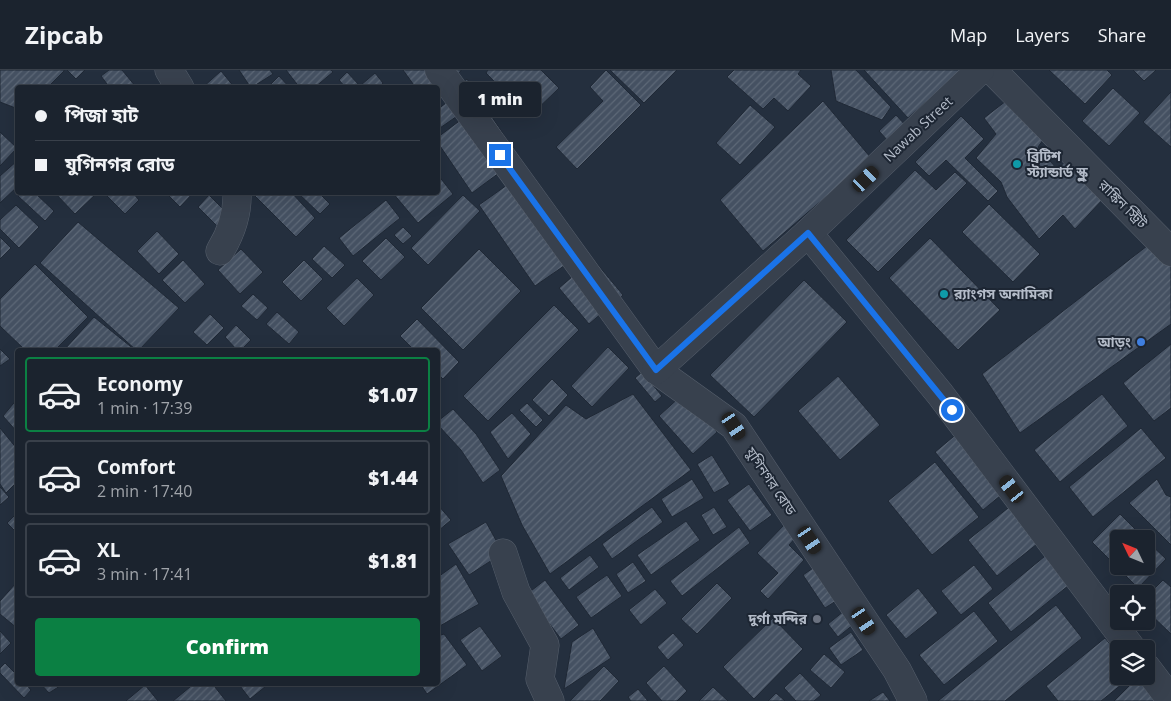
<!DOCTYPE html>
<meta charset="utf-8">
<style>
body{margin:0;font-family:"Open Sans","Noto Sans Bengali",sans-serif;background:#242b36;color:#f1f3f6;height:100vh;display:flex;flex-direction:column;font-size:19px;white-space:nowrap}
*{box-sizing:border-box;margin:0}
p{font-size:16px;color:#a0a4aa}
.icon{flex:none;width:28px;height:28px;fill:none;stroke:currentColor;stroke-width:2;stroke-linecap:round;stroke-linejoin:round}
.map{position:relative;flex:1;overflow:hidden}
.sheet{position:absolute;left:15px;top:278px;width:425px;height:338px;display:flex;flex-direction:column;background:#1b232e;border-radius:5px;box-shadow:0 5px 20px #0002,0 0 0 1px #39404a}
.sheet>*{flex:none}
.hud{position:absolute;left:15px;top:15px;width:425px;height:110px;border-radius:5px;box-shadow:0 5px 20px #0002,0 0 0 1px #39404a;display:grid;align-content:center;height:110px;padding:0 20px;background:#1b232e}
.needle{width:32px;rotate:313deg}
.controls{position:absolute;left:1110px;top:460px;display:grid;gap:10px}
.controls a{display:grid;place-items:center;width:45px;height:45px;border-radius:5px;background:#1b232e;box-shadow:0 5px 20px #0002,0 0 0 1px #39404a;font-size:25px}
.end{position:absolute;width:22px;height:22px;margin:-11px;border:6px solid #1a73e8;background:#fff;box-shadow:0 0 0 2px #fff}
.from{border-radius:50%}
.bubble{position:absolute;height:35px;border-radius:5px;background:#1b232e;box-shadow:0 5px 20px #0002,0 0 0 1px #39404a;font-size:16px;font-weight:800;line-height:35px;text-align:center}
.car{position:absolute;width:15px;height:30px;margin:-15px -8px;border-radius:6px;box-shadow:0 0 4px 1px #0007;background:linear-gradient(#222 24%,#8ab4d8 0 40%,#222 0 76%,#8ab4d8 0 86%,#222 0)}
.hud b{display:flex;align-items:center;gap:18px;height:48px;font-size:19px}
.hud b+b{border-top:1px solid #39404a}
.hud i{width:12px;height:12px;background:#f1f3f6}
ul{padding:9px 0 0;list-style:none}
li{display:flex;align-items:center;gap:15px;height:75px;margin:0 10px 8px;padding:0 10px;border:2px solid #39404a;border-radius:5px}
li div{flex:1}
li b{display:block;font-size:19px}
li em{font-style:normal;font-weight:800}
li.active{border-color:#0b8043}
li>.icon{width:45px;height:45px;stroke-width:1.5}
.cta{display:flex;gap:10px;margin-top:auto;padding:10px 20px}
.cta a{flex:1;height:58px;border-radius:5px;background:#0b8043;color:#fff;font-size:20px;font-weight:800;line-height:58px;text-align:center}
header{display:flex;align-items:center;gap:30px;box-sizing:border-box;height:70px;padding:0 25px;background:#1b232e;border-bottom:1px solid #39404a}
header strong{font-size:24px}
nav{display:flex;gap:28px;margin-inline-start:auto;font-size:18px}
.map>svg:first-child{display:block}
.building{fill:url(#building-hatch);stroke:#1f2835}
.lines{fill:none;stroke-linecap:round;stroke-linejoin:round}
.street-casing{stroke:#565f6c;stroke-width:29}
.street{stroke:#38414e;stroke-width:28}
.route{stroke:#1a73e8;stroke-width:6}
.culture-dot{fill:#0f9aa8;stroke:#1d2633;stroke-width:2}
.shop-dot{fill:#3f7fe0;stroke:#1d2633;stroke-width:2}
.worship-dot{fill:#6b7280;stroke:#1d2633;stroke-width:2}
.labels{text-anchor:middle;stroke-width:4;stroke-linejoin:round;paint-order:stroke}
.street-label{font-size:14px;fill:#b4bcc9;stroke:#1d2633}
.poi-label{font-size:14px;font-weight:bold;fill:#b4bcc9;stroke:#1d2633;text-anchor:start}
</style>
<header>
<strong>Zipcab</strong>
<nav><a>Map</a><a>Layers</a><a>Share</a></nav>
</header>
<div class="map">
<svg width="1171" height="631" viewBox="0 0 1171 631">
<defs>
<pattern id="building-hatch" width="6" height="6" patternUnits="userSpaceOnUse" patternTransform="scale(1.25)"><rect width="6" height="6" fill="#455162"/><path d="M-1 1l2-2M0 6l6-6M5 7l2-2" fill="none" stroke="#5d6877"/></pattern>
</defs>
<rect width="100%" height="100%" fill="#242f3e"/>
<g class="building">
<path d="M0,0h64v1l-17,17h-29v21l-18,-7z"/>
<path d="M67,0h18l-9,9z"/>
<path d="M109,0h13l14,17 -26,1 -9,-12z"/>
<path d="M239,0h31l3,4 -22,14z"/>
<path d="M286,0h45l2,2 -19,16h-14z"/>
<path d="M403,0h58v1l-23,17h-22z"/>
<path d="M488,0h53l18,18 -30,29 -43,-44z"/>
<path d="M606,0l35,35 -64,64 -21,-22 47,-46 -13,-14z"/>
<path d="M610,0h67l-33,33z"/>
<path d="M734,0h67l-3,4 13,12 -23,25 -14,-13 -11,11 -36,-32z"/>
<path d="M831,0h25l35,37 -9,13 -46,-19z"/>
<path d="M864,0h98l-54,48z"/>
<path d="M1049,0h58l5,5 -27,29z"/>
<path d="M1133,0h23l-12,11z"/>
<path d="M221,1l14,17h-33z"/>
<path d="M347,2l12,13 -3,3h-10l-7,-8z"/>
<path d="M375,3l8,10 -5,5h-15l-2,-3z"/>
<path d="M279,6l11,12h-23z"/>
<path d="M467,9l52,79 -47,35 -34,-50v-6l32,-24 -19,-22z"/>
<path d="M1024,17l19,53 -5,7 19,22 17,-15 31,43 -30,32 -12,-14 -24,24 -32,-42 -6,-15 -25,-24 20,-24 -12,-16z"/>
<path d="M1113,18l27,25 -31,33 -27,-25z"/>
<path d="M1171,22v55l-28,-25z"/>
<path d="M450,30l10,14 -20,14 -2,-4v-15z"/>
<path d="M823,31l48,57 -108,93 -43,-51z"/>
<path d="M750,35l25,22 -35,38 -24,-22z"/>
<path d="M896,45l11,12 -18,15 -10,-11z"/>
<path d="M961,46l23,23 -19,19 33,33 -10,10 -42,-41 -17,16 -14,-14z"/>
<path d="M0,62l17,16 -17,18z"/>
<path d="M18,90v26l-18,17v-27z"/>
<path d="M528,100l56,82 -49,34 -56,-81z"/>
<path d="M915,100l21,20 19,-18 12,11 -89,89 -32,-32z"/>
<path d="M438,105l15,19 -35,29 -26,-31h46z"/>
<path d="M21,122h13l20,19 -9,10 -27,-25z"/>
<path d="M54,122h40l2,2 -21,20z"/>
<path d="M132,122l7,8 -14,14 -21,-21z"/>
<path d="M165,122h29l-14,15z"/>
<path d="M291,122l24,26 -19,19 -44,-44z"/>
<path d="M297,122h21l12,12 -10,10z"/>
<path d="M209,125l19,19 -11,12 -19,-19z"/>
<path d="M463,125l17,16 -52,54 -17,-17z"/>
<path d="M386,130l14,18 -47,38 -14,-18z"/>
<path d="M989,134l51,50 -27,28 -51,-50z"/>
<path d="M16,135l23,22 -20,21 -19,-19v-9z"/>
<path d="M78,152l101,86 -40,42h-3l-96,-87z"/>
<path d="M403,157l9,9 -9,8 -9,-9z"/>
<path d="M157,161l22,23 -20,20 -22,-23z"/>
<path d="M1165,162l6,7v85l-151,109 -38,-59z"/>
<path d="M0,167l11,11 -11,11z"/>
<path d="M386,168l19,19 -24,23 -19,-19z"/>
<path d="M930,168l70,72 -42,40 -69,-72z"/>
<path d="M324,176l21,19 -13,13 -20,-19z"/>
<path d="M241,179l22,23 -23,22 -22,-24z"/>
<path d="M479,179l42,42 -58,59 -42,-42z"/>
<path d="M593,189l30,36 -34,29 -30,-36z"/>
<path d="M183,190l22,24 -20,19 -23,-23z"/>
<path d="M304,190l19,19 -22,22 -19,-19z"/>
<path d="M35,194l53,53 -33,33h-30l-25,-24v-27z"/>
<path d="M357,208l17,17 -30,31 -18,-18z"/>
<path d="M804,210l43,42 -93,95 -44,-42z"/>
<path d="M253,224l15,14 -11,12 -16,-14z"/>
<path d="M554,235l25,25 -91,91 -25,-25z"/>
<path d="M277,242l22,20 -10,12 -23,-20z"/>
<path d="M210,244l14,14 -17,17 -14,-13z"/>
<path d="M94,247l41,33h-71z"/>
<path d="M417,249l42,43 -16,17 -5,-5v-24h-24l-14,-14z"/>
<path d="M236,255l15,15 -10,10h-4l-12,-13z"/>
<path d="M1171,274v64l-17,13 -31,-38z"/>
<path d="M608,277l21,21 -37,39 -21,-21z"/>
<path d="M0,279l10,10 -10,7z"/>
<path d="M642,302l20,24 -7,6 -20,-24z"/>
<path d="M838,306l42,49 -40,35 -42,-49z"/>
<path d="M552,309l16,16 -19,21 -17,-16z"/>
<path d="M633,324l58,76 -141,104 -28,-49 -21,-49 65,-71 20,14z"/>
<path d="M683,324l34,38 -24,22 -34,-38z"/>
<path d="M1102,324l26,32 -68,56 -26,-32z"/>
<path d="M18,328v35l-15,-17z"/>
<path d="M527,333l16,17 -7,7 -17,-17z"/>
<path d="M453,339l23,25 24,36 -17,13 -22,-33 -23,-25v-4z"/>
<path d="M512,343l19,21 -23,25 -18,-27z"/>
<path d="M965,357l47,59 -29,24 -48,-58z"/>
<path d="M0,358l18,22v31l-12,12 -6,-9z"/>
<path d="M1141,358l25,30 -73,59 -24,-30z"/>
<path d="M712,385l18,29 -16,9 -17,-29z"/>
<path d="M935,392l44,55 -47,38 -44,-54z"/>
<path d="M692,409l12,19 -32,19 -11,-18z"/>
<path d="M1157,409l9,16 5,2v48l-42,-42z"/>
<path d="M749,414l23,31 -22,16 -23,-31z"/>
<path d="M0,417l9,10 -9,8z"/>
<path d="M1018,430l29,36 -50,40 -29,-36z"/>
<path d="M438,435l13,15 -13,11z"/>
<path d="M652,437l11,15 -51,37 -10,-15z"/>
<path d="M714,437l13,20 -14,8 -12,-20z"/>
<path d="M18,442v22l-11,-11z"/>
<path d="M1120,444l25,25h-26v27h27v-26l20,19 -28,29 -46,-46z"/>
<path d="M686,451l14,19 -49,35 -14,-20z"/>
<path d="M486,452l17,31 -34,22 -21,-31z"/>
<path d="M785,454l12,12 -8,9 15,15 -36,39 -8,-8 18,-18 -21,-20z"/>
<path d="M739,457l11,16 -68,53 -12,-15z"/>
<path d="M1050,482l24,29 -63,51 -23,-29z"/>
<path d="M590,485l9,12 -30,23 -9,-12z"/>
<path d="M633,492l13,19 -18,12 -12,-19z"/>
<path d="M456,494l23,40 -41,23v-50z"/>
<path d="M974,495l19,24 -32,26 -20,-24z"/>
<path d="M816,496l23,33 -14,9 -22,-33z"/>
<path d="M607,505l15,21 -31,22 -15,-21z"/>
<path d="M545,510l34,45 -18,14 -34,-45z"/>
<path d="M1163,510l8,7v47l-25,-24v-13z"/>
<path d="M16,513l2,1v45l-18,-15v-13z"/>
<path d="M717,513l15,15 -35,36 -16,-15z"/>
<path d="M918,518l20,25 -32,26 -20,-24z"/>
<path d="M655,519l12,14 -26,22 -12,-15z"/>
<path d="M1056,535l26,33 -77,63h-67z"/>
<path d="M844,541l10,13 -16,13 -10,-13z"/>
<path d="M974,541l24,30 -54,44 -25,-30z"/>
<path d="M773,548l30,31 -49,50 -31,-32z"/>
<path d="M480,556l22,30 -20,15 -22,-31z"/>
<path d="M593,558l18,30 -47,31 8,-47z"/>
<path d="M0,561l11,12 -11,11z"/>
<path d="M851,562l12,18 -22,15 -12,-17z"/>
<path d="M673,563l11,12 -16,15 -11,-13z"/>
<path d="M444,564l23,31 -40,29 -8,-12h19v-46z"/>
<path d="M1105,568l14,17v21h13l-31,25h-43l-12,-15z"/>
<path d="M824,584l21,18 -14,16 -21,-18z"/>
<path d="M5,593l13,13v6h6l7,8 -7,8 -24,-25v-5z"/>
<path d="M604,596l15,15 -19,20h-30z"/>
<path d="M664,596l23,25 -10,10h-15l-16,-18z"/>
<path d="M800,603l21,22 -7,6h-18l-12,-13z"/>
<path d="M1139,606l20,25h-45z"/>
<path d="M39,612h27l-17,11z"/>
<path d="M196,612h15l15,19h-53z"/>
<path d="M237,612h34l-21,17z"/>
<path d="M145,615l13,16h-32z"/>
<path d="M713,617l15,14h-29z"/>
<path d="M638,619l10,12h-17l-3,-4z"/>
<path d="M883,622l7,9h-21z"/>
<path d="M776,623l9,8h-17z"/>
</g>
<g class="lines">
<g class="street-casing">
<g id="street">
<path d="M169,0l11,18"/>
<path d="M439,0l217,300 78,56 163,244 16,31"/>
<path d="M992,0l179,182"/>
<path d="M808,163l132,161 192,255"/>
<path d="M220,181c11,-18 18,-37 17,-59"/>
<path d="M656,300l152,-137 172,-163"/>
<path d="M503,483l13,39 29,53 -5,34 10,22"/>
<path d="M1146,597l25,33"/>
</g>
</g>
<use href="#street" class="street"/>
</g>
<g class="lines">
<path class="route" d="M500,85l156,215 152,-137 144,177"/>
</g>
<g class="culture-dot">
<circle cx="1017" cy="94" r="5"/>
<circle cx="944" cy="224" r="5"/>
</g>
<circle class="shop-dot" cx="1141" cy="272" r="5"/>
<circle class="worship-dot" cx="817" cy="549" r="5"/>
<g class="labels">
<g class="street-label">
<text transform="translate(918 59) rotate(-43)" y="5">Nawab Street</text>
<text transform="translate(1123 134) rotate(45)" y="5">রাঙ্কিন স্ট্রিট</text>
<text transform="translate(771 411) rotate(56)" y="5">যুগিনগর রোড</text>
</g>
<g class="poi-label">
<text x="1027" y="91">ব্রিটিশ<tspan x="1027" dy="16">স্ট্যান্ডার্ড স্কুল</tspan></text>
<text x="954" y="229">র‌্যাংগস অনামিকা</text>
<text x="1131" y="277" text-anchor="end">আড়ং</text>
<text x="807" y="554" text-anchor="end">দুর্গা মন্দির</text>
</g>
</g>
</svg>
<div class="controls">
<a><svg class="needle" viewBox="-14 -14 28 28"><path d="M0-13l5 13h-10z" fill="#e53935"/><path d="M0 13l5-13h-10z" fill="#a0a4aa"/></svg></a>
<a><svg class="icon" aria-label="locate" viewBox="0 0 24 24"><circle cx="12" cy="12" r="6"/><path d="M12 2v4M12 18v4M2 12h4M18 12h4"/></svg></a>
<a><svg class="icon" aria-label="layers" viewBox="0 0 24 24"><path d="M12 4l9 5-9 5-9-5zM3 14l9 5 9-5"/></svg></a>
</div>
<i class="end from" style="left:952px;top:340px"></i>
<i class="end" style="left:500px;top:85px"></i>
<div class="bubble" style="left:459px;top:12px;width:82px">1 min</div>
<i class="car" style="left:866px;top:109px;rotate:47deg"></i>
<i class="car" style="left:734px;top:356px;rotate:146deg"></i>
<i class="car" style="left:1012px;top:419px;rotate:323deg"></i>
<i class="car" style="left:810px;top:470px;rotate:146deg"></i>
<i class="car" style="left:864px;top:551px;rotate:146deg"></i>
<div class="hud">
<b><i class="from"></i>পিজা হাট</b>
<b><i></i>যুগিনগর রোড</b>
</div>
<section class="sheet">
<ul>
<li class="active"><svg class="icon" aria-label="car" viewBox="0 0 24 24"><path d="M5 17H2v-5l4-1 3-4h7l3 4 3 1v5h-3M9 17h6M6 11h13"/><circle cx="7" cy="17" r="2"/><circle cx="17" cy="17" r="2"/></svg><div><b>Economy</b><p>1 min · 17:39</p></div><em>$1.07</em></li>
<li><svg class="icon" aria-label="car" viewBox="0 0 24 24"><path d="M5 17H2v-5l4-1 3-4h7l3 4 3 1v5h-3M9 17h6M6 11h13"/><circle cx="7" cy="17" r="2"/><circle cx="17" cy="17" r="2"/></svg><div><b>Comfort</b><p>2 min · 17:40</p></div><em>$1.44</em></li>
<li><svg class="icon" aria-label="car" viewBox="0 0 24 24"><path d="M5 17H2v-5l4-1 3-4h7l3 4 3 1v5h-3M9 17h6M6 11h13"/><circle cx="7" cy="17" r="2"/><circle cx="17" cy="17" r="2"/></svg><div><b>XL</b><p>3 min · 17:41</p></div><em>$1.81</em></li>
</ul>
<div class="cta"><a>Confirm</a></div>
</section>
</div>
